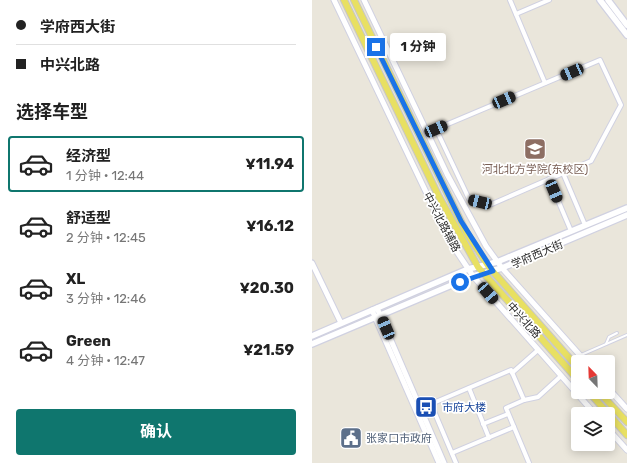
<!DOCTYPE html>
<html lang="zh">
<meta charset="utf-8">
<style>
body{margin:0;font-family:Rubik,"Noto Sans SC",sans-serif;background:#f6f6f6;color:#222;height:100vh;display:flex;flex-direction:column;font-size:15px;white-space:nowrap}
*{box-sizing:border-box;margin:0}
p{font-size:13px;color:#767676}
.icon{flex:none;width:22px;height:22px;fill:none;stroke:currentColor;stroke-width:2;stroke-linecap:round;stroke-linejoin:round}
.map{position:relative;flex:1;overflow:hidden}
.sheet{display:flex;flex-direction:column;background:#fff;width:312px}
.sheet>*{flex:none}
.top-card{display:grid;align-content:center;height:88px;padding:0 16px;background:#fff}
.needle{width:26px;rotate:337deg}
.buttons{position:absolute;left:259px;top:355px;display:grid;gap:8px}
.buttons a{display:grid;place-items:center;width:44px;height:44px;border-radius:4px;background:#fff;box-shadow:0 2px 10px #0003;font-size:20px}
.end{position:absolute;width:18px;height:18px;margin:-9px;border:5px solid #1a73e8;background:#fff;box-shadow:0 0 0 2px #fff}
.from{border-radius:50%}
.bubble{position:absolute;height:28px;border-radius:4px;background:#fff;box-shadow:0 2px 10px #0003;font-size:13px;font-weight:700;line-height:28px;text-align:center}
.car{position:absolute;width:12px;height:24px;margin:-12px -6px;border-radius:5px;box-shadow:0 0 3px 1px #0007;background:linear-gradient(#222 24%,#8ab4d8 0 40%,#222 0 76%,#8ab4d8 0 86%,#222 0)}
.top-card b{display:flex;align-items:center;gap:14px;height:38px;font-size:15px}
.top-card b+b{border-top:1px solid #e0e0e0}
.top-card i{width:10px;height:10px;background:#222}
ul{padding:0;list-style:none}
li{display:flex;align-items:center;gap:12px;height:56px;margin:0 8px 6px;padding:0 8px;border:2px solid transparent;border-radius:4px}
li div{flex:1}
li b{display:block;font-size:15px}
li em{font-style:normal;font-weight:700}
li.current{border-color:#0f766e}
li>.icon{width:36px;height:36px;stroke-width:1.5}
h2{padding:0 16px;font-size:18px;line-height:48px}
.primary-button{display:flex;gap:8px;margin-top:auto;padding:8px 16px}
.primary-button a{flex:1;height:46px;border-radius:4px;background:#0f766e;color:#fff;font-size:16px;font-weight:700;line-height:46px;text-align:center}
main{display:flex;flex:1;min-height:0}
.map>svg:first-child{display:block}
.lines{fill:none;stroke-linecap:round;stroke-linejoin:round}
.service-casing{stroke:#d0d1e1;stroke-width:4}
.minor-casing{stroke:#d0d1e1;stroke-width:6}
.tertiary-casing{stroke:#d0d1e1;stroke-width:7}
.secondary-casing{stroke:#d0d1e1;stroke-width:8}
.primary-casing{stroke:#c7c7c7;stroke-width:8}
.service{stroke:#fff;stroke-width:2}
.minor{stroke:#fff;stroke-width:4}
.tertiary{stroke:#fff;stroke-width:5}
.secondary{stroke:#fff;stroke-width:5.5}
.primary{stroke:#e8e062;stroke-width:6}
.route{stroke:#1a73e8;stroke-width:5}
.labels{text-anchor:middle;stroke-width:3.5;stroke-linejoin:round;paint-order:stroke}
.education-label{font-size:11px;fill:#785e54;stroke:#fff}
.street-label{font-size:11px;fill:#282828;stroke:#fff}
.transit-label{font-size:11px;fill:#164399;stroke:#fff;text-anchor:start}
.service-label{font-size:11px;fill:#4e5e75;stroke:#fff;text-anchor:start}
</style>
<main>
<section class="sheet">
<div class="top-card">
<b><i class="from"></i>学府西大街</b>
<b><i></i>中兴北路</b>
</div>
<h2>选择车型</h2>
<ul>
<li class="current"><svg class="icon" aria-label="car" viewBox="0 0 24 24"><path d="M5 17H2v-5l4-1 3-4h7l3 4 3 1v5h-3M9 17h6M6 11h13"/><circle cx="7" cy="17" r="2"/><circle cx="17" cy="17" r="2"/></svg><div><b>经济型</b><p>1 分钟 · 12:44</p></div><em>¥11.94</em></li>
<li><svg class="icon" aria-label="car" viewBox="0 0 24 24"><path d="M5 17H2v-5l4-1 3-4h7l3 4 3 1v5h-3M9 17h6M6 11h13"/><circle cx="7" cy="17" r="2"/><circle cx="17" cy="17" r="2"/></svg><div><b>舒适型</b><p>2 分钟 · 12:45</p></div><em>¥16.12</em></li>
<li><svg class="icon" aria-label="car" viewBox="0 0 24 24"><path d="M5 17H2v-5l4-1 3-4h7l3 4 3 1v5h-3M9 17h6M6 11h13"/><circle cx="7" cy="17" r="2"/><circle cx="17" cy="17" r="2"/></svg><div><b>XL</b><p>3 分钟 · 12:46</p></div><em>¥20.30</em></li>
<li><svg class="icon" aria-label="car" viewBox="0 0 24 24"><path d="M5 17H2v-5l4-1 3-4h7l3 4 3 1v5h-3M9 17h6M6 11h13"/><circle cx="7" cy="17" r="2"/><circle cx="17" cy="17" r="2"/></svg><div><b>Green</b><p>4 分钟 · 12:47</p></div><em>¥21.59</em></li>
</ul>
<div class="primary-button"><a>确认</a></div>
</section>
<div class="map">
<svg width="315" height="463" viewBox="0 0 315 463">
<rect width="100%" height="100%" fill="#eae6db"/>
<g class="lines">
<g class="service-casing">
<g id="service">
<path d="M294,344l3,-7 8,-4"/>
<path d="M269,355l46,-20"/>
</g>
</g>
<g class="minor-casing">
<g id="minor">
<path d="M198,0l35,83"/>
<path d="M204,14l33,-14"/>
<path d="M288,60l21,45 -30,56 -99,43 -23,-5 -33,-70z"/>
<path d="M251,173l22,52"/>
<path d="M237,179l22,52"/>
<path d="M200,373l26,-23"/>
<path d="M157,388l20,50"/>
<path d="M171,424l25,-10"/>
<path d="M140,453l62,-26"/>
<path d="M144,463l-25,-59 80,-34 13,30"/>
<path d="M217,463l-23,-55 18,-8 14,-3 23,-21"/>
</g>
</g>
<g class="tertiary-casing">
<g id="tertiary">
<path d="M22,0l115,240 24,36 122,138"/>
<path d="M52,0l83,174 39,72 16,22 84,94"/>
<path d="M0,263l29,60"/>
<path d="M65,308l67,155"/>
<path d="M60,310l67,153"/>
<path d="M296,388l19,21"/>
<path d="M296,429l19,21"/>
</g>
</g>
<g class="secondary-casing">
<g id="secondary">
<path d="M288,0l27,35"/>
<path d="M296,0l19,25"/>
<path d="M0,336l156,-67 29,-7 130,-54"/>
<path d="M0,344l161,-68 29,-8 125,-53"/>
</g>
</g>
<g class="primary-casing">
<g id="primary">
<path d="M32,0l95,197 39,70 100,113"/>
<path d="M42,0l112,232 23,35 89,101"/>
<path d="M277,392l38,43"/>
<path d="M287,392l28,30"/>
</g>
</g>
<use href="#service" class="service"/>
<use href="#minor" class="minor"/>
<use href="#tertiary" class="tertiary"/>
<use href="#secondary" class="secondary"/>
<use href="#primary" class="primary"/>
</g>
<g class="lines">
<path class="route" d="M64,47l85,174 32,50 -33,11"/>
</g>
<defs>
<g id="university-square" transform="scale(1.15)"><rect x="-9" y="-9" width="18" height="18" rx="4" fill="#8d6e63" stroke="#fff"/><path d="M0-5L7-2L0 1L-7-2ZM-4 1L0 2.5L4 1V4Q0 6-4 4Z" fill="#fff"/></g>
<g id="bus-square" transform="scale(1.15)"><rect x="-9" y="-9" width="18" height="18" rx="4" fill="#1a4fb4" stroke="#fff"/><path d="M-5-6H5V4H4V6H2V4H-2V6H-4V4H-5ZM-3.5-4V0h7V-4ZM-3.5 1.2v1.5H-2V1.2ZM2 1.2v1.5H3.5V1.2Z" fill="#fff"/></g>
<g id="civic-square" transform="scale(1.15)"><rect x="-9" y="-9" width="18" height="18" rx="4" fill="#5c6f8a" stroke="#fff"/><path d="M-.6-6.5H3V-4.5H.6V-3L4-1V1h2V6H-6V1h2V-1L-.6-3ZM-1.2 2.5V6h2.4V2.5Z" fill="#fff"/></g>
</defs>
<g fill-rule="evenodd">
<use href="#university-square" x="223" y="149"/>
<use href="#bus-square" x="114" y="407"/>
<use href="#civic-square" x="39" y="438"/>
</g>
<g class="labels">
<g class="education-label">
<text x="223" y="173">河北北方学院(东校区)</text>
</g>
<g class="street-label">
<text transform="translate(130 222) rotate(62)" y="4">中兴北路辅路</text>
<text transform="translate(225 254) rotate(-23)" y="4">学府西大街</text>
<text transform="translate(212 320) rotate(48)" y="4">中兴北路</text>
</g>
<g class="transit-label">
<text x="130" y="411">市府大楼</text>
</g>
<g class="service-label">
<text x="54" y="442">张家口市政府</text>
</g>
</g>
</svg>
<div class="buttons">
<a><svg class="needle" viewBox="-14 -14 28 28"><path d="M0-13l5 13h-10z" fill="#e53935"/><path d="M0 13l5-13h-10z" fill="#767676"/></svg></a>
<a><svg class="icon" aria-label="layers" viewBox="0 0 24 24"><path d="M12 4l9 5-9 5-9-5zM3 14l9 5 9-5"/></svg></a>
</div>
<i class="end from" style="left:148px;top:282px"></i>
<i class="end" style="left:64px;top:47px"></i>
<div class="bubble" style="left:78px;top:33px;width:56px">1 分钟</div>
<i class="car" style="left:260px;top:72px;rotate:247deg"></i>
<i class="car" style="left:192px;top:100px;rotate:67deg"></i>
<i class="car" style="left:124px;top:129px;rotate:67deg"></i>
<i class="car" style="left:242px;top:191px;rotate:157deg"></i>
<i class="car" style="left:168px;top:202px;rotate:283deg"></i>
<i class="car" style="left:176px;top:293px;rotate:139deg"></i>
<i class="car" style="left:74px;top:328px;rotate:337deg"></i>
</div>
</main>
